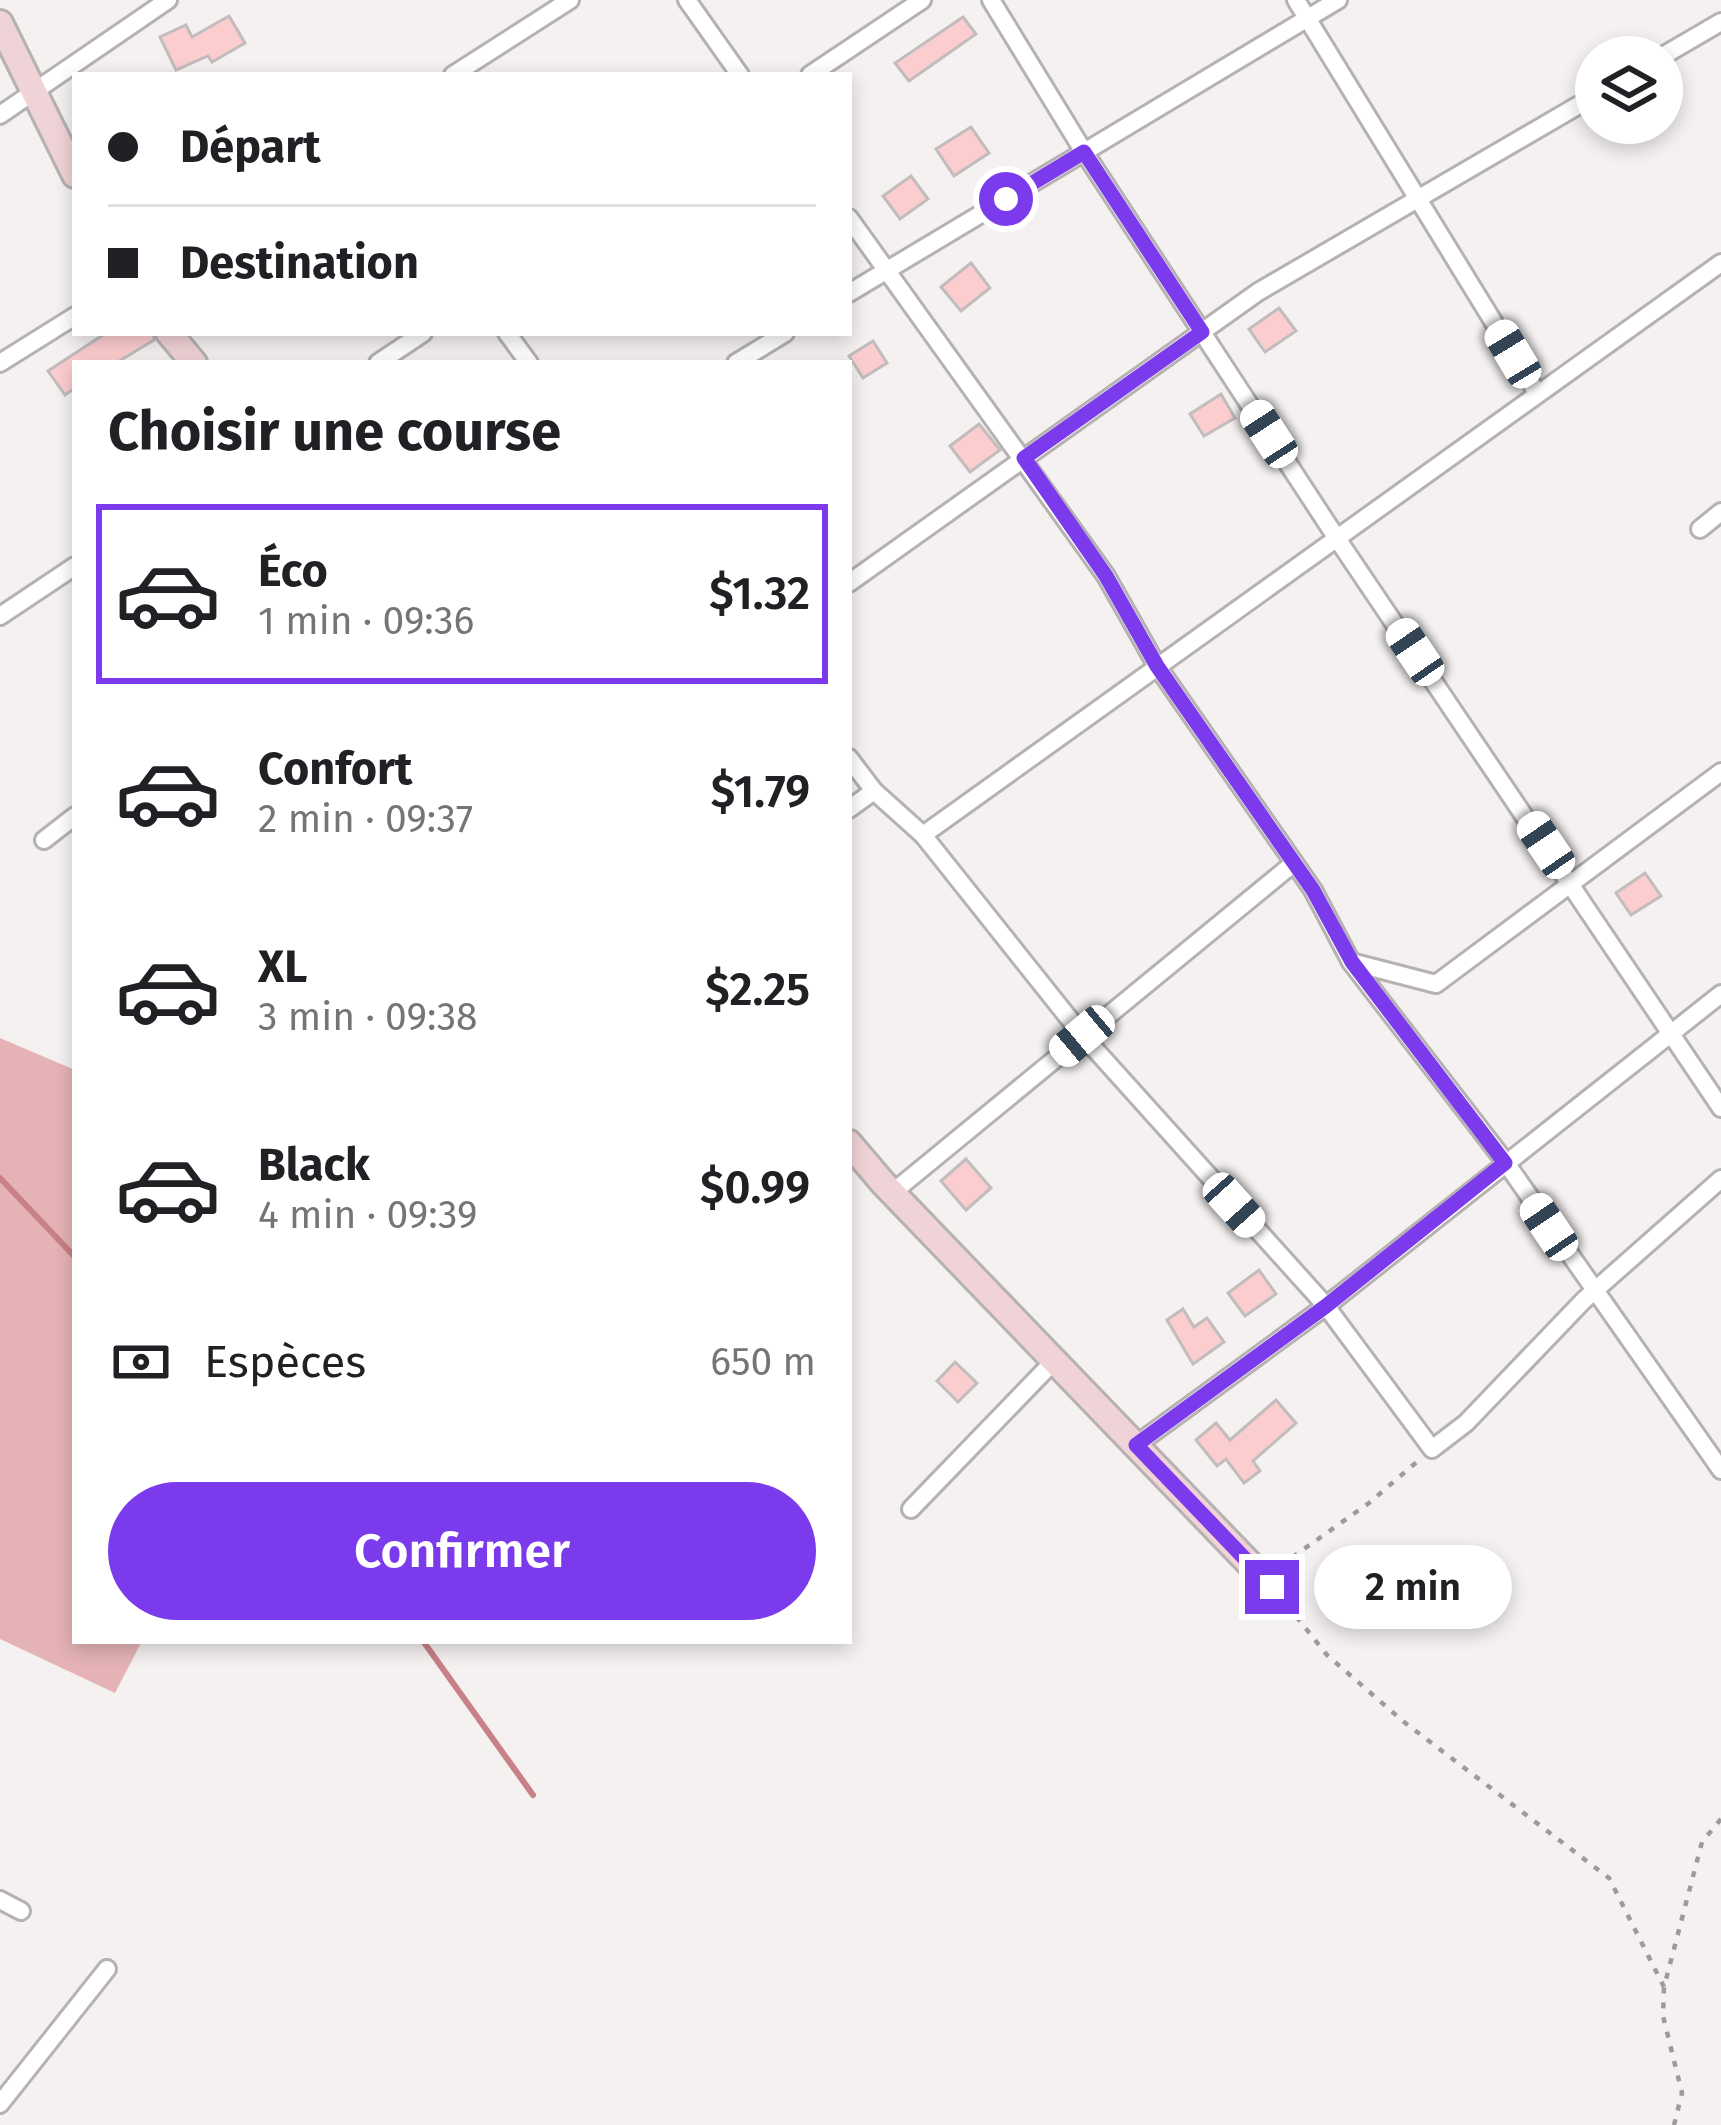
<!DOCTYPE html>
<html lang="fr">
<meta charset="utf-8">
<style>
body{margin:0;font-family:"Fira Sans",sans-serif;background:#f6f6f6;color:#202124;height:100vh;display:flex;flex-direction:column;font-size:45px;white-space:nowrap}
*{box-sizing:border-box;margin:0}
p{font-size:39px;color:#757577}
.icon{flex:none;width:66px;height:66px;fill:none;stroke:currentColor;stroke-width:2;stroke-linecap:round;stroke-linejoin:round}
.map{position:relative;flex:1;overflow:hidden}
.side{position:absolute;left:72px;top:360px;width:780px;height:1284px;display:flex;flex-direction:column;background:#fff;border-radius:0px;box-shadow:0 6px 18px #0003}
.side>*{flex:none}
.banner{position:absolute;left:72px;top:72px;width:780px;height:264px;border-radius:0px;box-shadow:0 6px 18px #0003;display:grid;align-content:center;height:264px;padding:0 36px;background:#fff}
.controls{position:absolute;left:1575px;top:36px;display:grid;gap:24px}
.controls a{display:grid;place-items:center;width:108px;height:108px;border-radius:50%;background:#fff;box-shadow:0 6px 18px #0003;font-size:60px}
.end{position:absolute;width:54px;height:54px;margin:-27px;border:15px solid #7c3aed;background:#fff;box-shadow:0 0 0 6px #fff}
.from{border-radius:50%}
.bubble{position:absolute;height:84px;border-radius:42px;background:#fff;box-shadow:0 6px 18px #0003;font-size:39px;font-weight:600;line-height:84px;text-align:center}
.car{position:absolute;width:36px;height:72px;margin:-36px -18px;border-radius:15px;box-shadow:0 0 9px 3px #0007;background:linear-gradient(#fff 24%,#345 0 40%,#fff 0 76%,#345 0 86%,#fff 0)}
.banner b{display:flex;align-items:center;gap:42px;height:114px;font-size:45px}
.banner b+b{border-top:3px solid #e0e0e0}
.banner i{width:30px;height:30px;background:#202124}
ul{padding:0;list-style:none}
li{display:flex;align-items:center;gap:36px;height:180px;margin:0 24px 18px;padding:0 12px;border:6px solid transparent;border-radius:0px}
li div{flex:1}
li b{display:block;font-size:45px}
li em{font-style:normal;font-weight:600}
li.active{border-color:#7c3aed}
li>.icon{width:108px;height:108px;stroke-width:1.5}
h2{padding:0 36px;font-size:54px;line-height:144px}
.pay{display:flex;align-items:center;gap:30px;height:132px;padding:0 36px;font-size:45px}
.pay p{margin-inline-start:auto}
.cta{display:flex;gap:24px;margin-top:auto;padding:24px 36px}
.cta a{flex:1;height:138px;border-radius:72px;background:#7c3aed;color:#fff;font-size:48px;font-weight:600;line-height:138px;text-align:center}
.map>svg:first-child{display:block}
.green{fill:#e5b3b5}
.lines{fill:none;stroke-linecap:round;stroke-linejoin:round}
.stream{stroke:#c88186;stroke-width:6}
.building{fill:#fccdcf;stroke:#c1bcbd;stroke-width:3}
.street-casing{stroke:#b6b2b2;stroke-width:22}
.secondary-casing{stroke:#b6b2b2;stroke-width:30}
.path{stroke:#9c9a9a;stroke-width:4.5;stroke-dasharray:6 9;stroke-linecap:butt}
.street{stroke:#fff;stroke-width:16}
.secondary{stroke:#f0d3d6;stroke-width:24}
.route{stroke:#7c3aed;stroke-width:15}
</style>
<div class="map">
<svg width="1721" height="2125" viewBox="0 0 1721 2125">
<rect width="100%" height="100%" fill="#f5f1f1"/>
<path class="green" d="M0,1038l75,32v571h67l-27,52 -115,-54z"/>
<g class="lines">
<g class="stream">
<path d="M0,1178l75,79"/>
<path d="M423,1641l110,154"/>
</g>
</g>
<g class="building">
<path d="M229,16l16,27 -33,19 -4,-6 -32,14 -16,-33 26,-12 6,12z"/>
<path d="M963,17l13,17 -67,47 -14,-18z"/>
<path d="M971,127l18,26 -35,23 -18,-27z"/>
<path d="M911,176l17,23 -28,20 -17,-23z"/>
<path d="M971,263l19,25 -29,23 -20,-24z"/>
<path d="M1279,308l17,23 -31,21 -16,-23z"/>
<path d="M106,333h47l1,7 -38,23h-41v25l-10,7 -17,-24z"/>
<path d="M873,341l14,22 -24,15 -14,-22z"/>
<path d="M1221,394l14,24 -31,18 -14,-22z"/>
<path d="M979,424l21,26 -30,22 -20,-26z"/>
<path d="M1645,873l16,23 -30,19 -15,-22z"/>
<path d="M966,1159l25,29 -25,22 -25,-29z"/>
<path d="M1259,1270l17,24 -31,22 -17,-23z"/>
<path d="M1183,1309l11,18 13,-9 17,24 -31,22 -26,-44z"/>
<path d="M955,1362l22,21 -19,19 -21,-21z"/>
<path d="M1276,1400l20,23 -43,38 7,10 -16,12 -18,-24 -9,7 -21,-26 20,-17 14,17z"/>
</g>
<g class="lines">
<g class="street-casing">
<g id="street">
<path d="M687,0l53,75"/>
<path d="M991,0l93,152 252,385 385,571"/>
<path d="M1296,0l241,393"/>
<path d="M1661,57l60,-35"/>
<path d="M453,75l117,-75"/>
<path d="M810,75l112,-75"/>
<path d="M0,115l168,-115"/>
<path d="M849,218l257,358 51,90 156,224 38,72 155,201 215,307"/>
<path d="M849,293l489,-293"/>
<path d="M507,333l22,30"/>
<path d="M0,363l75,-47"/>
<path d="M378,363l45,-30"/>
<path d="M736,363l49,-30"/>
<path d="M1700,529l21,-17"/>
<path d="M849,583l409,-291 338,-197"/>
<path d="M0,616l75,-50"/>
<path d="M849,758l25,33 49,44 160,201 243,270 -190,139"/>
<path d="M849,809l25,-18"/>
<path d="M923,835l798,-572"/>
<path d="M44,840l31,-24"/>
<path d="M1351,962l85,22 285,-212"/>
<path d="M1721,994l-395,312 106,143 34,-26 118,-123 137,-121"/>
<path d="M892,1193l402,-330"/>
<path d="M911,1509l143,-148"/>
<path d="M0,1900l21,11"/>
<path d="M0,2104l107,-135"/>
</g>
</g>
<g class="secondary-casing">
<g id="secondary">
<path d="M0,23l75,152"/>
<path d="M169,333l25,30"/>
<path d="M849,1143l34,40 389,404"/>
</g>
</g>
<g class="path">
<path d="M1280,1566l89,-63 50,-43"/>
<path d="M1287,1605l40,50 77,67 205,156 55,109"/>
<path d="M1674,2125l8,-32 -19,-77 1,-29 38,-145 19,-23"/>
</g>
<use href="#street" class="street"/>
<use href="#secondary" class="secondary"/>
</g>
<g class="lines">
<path class="route" d="M1006,199l78,-47 118,180 -178,126 82,118 51,90 156,224 39,72 153,201 -179,143 -190,139 136,142"/>
</g>
</svg>
<div class="controls">
<a><svg class="icon" aria-label="layers" viewBox="0 0 24 24"><path d="M12 4l9 5-9 5-9-5zM3 14l9 5 9-5"/></svg></a>
</div>
<i class="end from" style="left:1006px;top:199px"></i>
<i class="end" style="left:1272px;top:1587px"></i>
<div class="bubble" style="left:1314px;top:1545px;width:198px">2 min</div>
<i class="car" style="left:1513px;top:354px;rotate:329deg"></i>
<i class="car" style="left:1269px;top:434px;rotate:327deg"></i>
<i class="car" style="left:1415px;top:652px;rotate:326deg"></i>
<i class="car" style="left:1546px;top:845px;rotate:326deg"></i>
<i class="car" style="left:1082px;top:1036px;rotate:230deg"></i>
<i class="car" style="left:1234px;top:1205px;rotate:138deg"></i>
<i class="car" style="left:1549px;top:1227px;rotate:326deg"></i>
<div class="banner">
<b><i class="from"></i>Départ</b>
<b><i></i>Destination</b>
</div>
<section class="side">
<h2>Choisir une course</h2>
<ul>
<li class="active"><svg class="icon" aria-label="car" viewBox="0 0 24 24"><path d="M5 17H2v-5l4-1 3-4h7l3 4 3 1v5h-3M9 17h6M6 11h13"/><circle cx="7" cy="17" r="2"/><circle cx="17" cy="17" r="2"/></svg><div><b>Éco</b><p>1 min · 09:36</p></div><em>$1.32</em></li>
<li><svg class="icon" aria-label="car" viewBox="0 0 24 24"><path d="M5 17H2v-5l4-1 3-4h7l3 4 3 1v5h-3M9 17h6M6 11h13"/><circle cx="7" cy="17" r="2"/><circle cx="17" cy="17" r="2"/></svg><div><b>Confort</b><p>2 min · 09:37</p></div><em>$1.79</em></li>
<li><svg class="icon" aria-label="car" viewBox="0 0 24 24"><path d="M5 17H2v-5l4-1 3-4h7l3 4 3 1v5h-3M9 17h6M6 11h13"/><circle cx="7" cy="17" r="2"/><circle cx="17" cy="17" r="2"/></svg><div><b>XL</b><p>3 min · 09:38</p></div><em>$2.25</em></li>
<li><svg class="icon" aria-label="car" viewBox="0 0 24 24"><path d="M5 17H2v-5l4-1 3-4h7l3 4 3 1v5h-3M9 17h6M6 11h13"/><circle cx="7" cy="17" r="2"/><circle cx="17" cy="17" r="2"/></svg><div><b>Black</b><p>4 min · 09:39</p></div><em>$0.99</em></li>
</ul>
<div class="pay"><svg class="icon" aria-label="cash" viewBox="0 0 24 24"><path d="M3 7h18v10H3z"/><circle cx="12" cy="12" r="2"/></svg>Espèces<p>650 m</p></div>
<div class="cta"><a>Confirmer</a></div>
</section>
</div>
